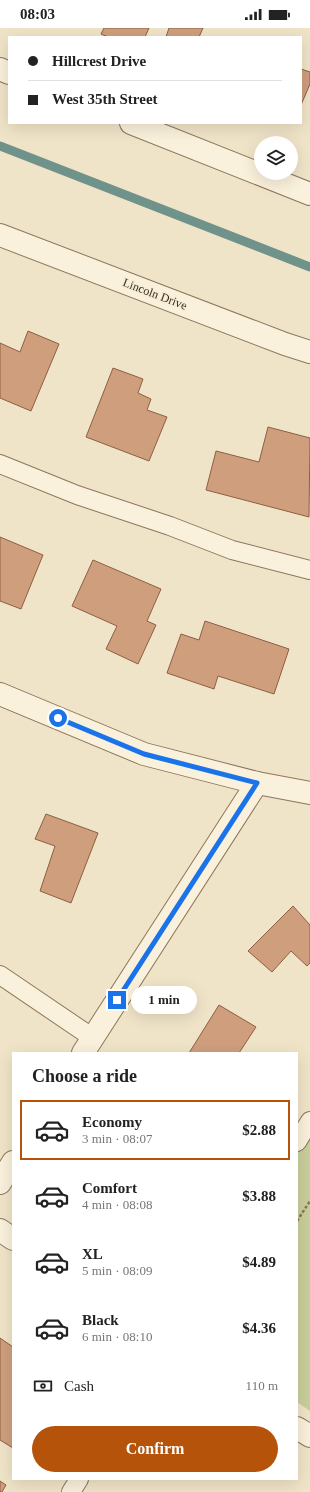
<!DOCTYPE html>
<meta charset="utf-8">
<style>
body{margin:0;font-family:"Times New Roman",serif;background:#f6f6f6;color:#222;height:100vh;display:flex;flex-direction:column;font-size:15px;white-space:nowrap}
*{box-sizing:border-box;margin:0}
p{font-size:13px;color:#767676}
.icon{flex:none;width:22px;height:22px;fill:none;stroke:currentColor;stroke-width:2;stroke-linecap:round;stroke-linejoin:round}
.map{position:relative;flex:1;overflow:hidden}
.sheet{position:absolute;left:12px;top:1024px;width:286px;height:428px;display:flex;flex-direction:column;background:#fff;border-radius:0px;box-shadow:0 4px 16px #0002}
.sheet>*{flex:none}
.guide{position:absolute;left:8px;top:8px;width:294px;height:88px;border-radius:0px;box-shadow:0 4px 16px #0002;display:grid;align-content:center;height:88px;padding:0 20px;background:#fff}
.tools{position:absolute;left:254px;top:108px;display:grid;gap:8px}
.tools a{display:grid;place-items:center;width:44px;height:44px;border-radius:50%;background:#fff;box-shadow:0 4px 16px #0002;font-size:20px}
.end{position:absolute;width:18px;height:18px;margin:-9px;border:5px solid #1a73e8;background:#fff;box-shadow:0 0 0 2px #fff}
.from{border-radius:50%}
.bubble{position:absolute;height:28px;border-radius:14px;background:#fff;box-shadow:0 4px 16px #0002;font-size:13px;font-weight:700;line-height:28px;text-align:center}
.guide b{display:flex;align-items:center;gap:14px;height:38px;font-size:15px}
.guide b+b{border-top:1px solid #e0e0e0}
.guide i{width:10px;height:10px;background:#222}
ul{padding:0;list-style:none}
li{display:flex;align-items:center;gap:12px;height:60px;margin:0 8px 6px;padding:0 12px;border:2px solid transparent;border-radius:0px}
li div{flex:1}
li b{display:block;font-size:15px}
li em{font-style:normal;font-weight:700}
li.on{border-color:#b45309}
li>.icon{width:36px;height:36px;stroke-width:1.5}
h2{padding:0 20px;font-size:18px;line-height:48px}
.pay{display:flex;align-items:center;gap:10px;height:44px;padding:0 20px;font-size:15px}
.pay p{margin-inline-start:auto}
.primary-button{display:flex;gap:8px;margin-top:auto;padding:8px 20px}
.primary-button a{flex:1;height:46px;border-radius:24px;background:#b45309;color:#fff;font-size:16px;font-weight:700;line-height:46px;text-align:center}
.status{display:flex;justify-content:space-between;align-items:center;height:28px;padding:0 20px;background:#fff;direction:ltr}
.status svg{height:11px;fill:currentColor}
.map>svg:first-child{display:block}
.green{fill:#c9cf9b}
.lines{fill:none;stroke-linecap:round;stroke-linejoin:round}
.stream{stroke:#6f938a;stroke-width:9}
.building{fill:#cf9f7d;stroke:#8d5f41}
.service-casing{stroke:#8d765c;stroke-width:20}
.minor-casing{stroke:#8d765c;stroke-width:24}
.path{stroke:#8d765c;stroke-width:2.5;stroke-dasharray:3 2;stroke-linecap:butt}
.service{stroke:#faf1dc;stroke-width:18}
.minor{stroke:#faf1dc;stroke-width:22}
.route{stroke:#1a73e8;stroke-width:5}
.labels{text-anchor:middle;stroke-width:4;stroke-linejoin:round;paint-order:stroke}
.street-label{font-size:12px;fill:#3d2e20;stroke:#f7eed8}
</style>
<div class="status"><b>08:03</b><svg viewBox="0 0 49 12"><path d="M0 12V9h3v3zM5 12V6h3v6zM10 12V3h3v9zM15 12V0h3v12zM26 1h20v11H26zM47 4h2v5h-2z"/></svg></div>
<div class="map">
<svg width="310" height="1464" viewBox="0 0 310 1464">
<rect width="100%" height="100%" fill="#f0e4c8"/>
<path class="green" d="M310,1099v284l-13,-9v-255z"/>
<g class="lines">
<path class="stream" d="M0,118l310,121"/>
</g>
<g class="building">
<path d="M104,0h45l-4,9h-37l-7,-3z"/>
<path d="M169,0h34l-4,9h-33z"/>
<path d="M301,41l9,3v12l-9,21z"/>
<path d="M28,303l31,13 -28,67 -31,-13v-55l20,9z"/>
<path d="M113,340l30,11 -5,14 13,6 -4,11 20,7 -18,44 -63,-24z"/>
<path d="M268,399l42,11 -1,79 -103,-27 10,-39 43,11z"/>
<path d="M0,509l43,18 -22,54 -21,-8z"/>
<path d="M93,532l68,29 -14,32 9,4 -18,39 -32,-15 11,-23 -45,-20z"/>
<path d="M205,593l84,28 -15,45 -56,-18 -4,13 -47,-16 14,-39 18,6z"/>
<path d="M46,786l52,19 -27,70 -31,-12 15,-45 -20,-7z"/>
<path d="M293,878l17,19v38l-3,3 -16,-15 -19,21 -24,-21z"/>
<path d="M219,977l37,22 -17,26h-50z"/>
<path d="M0,1310l13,9v101l-13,-8z"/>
<path d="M0,1453l6,4 -4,7h-2z"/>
</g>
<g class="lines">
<g class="service-casing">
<g id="service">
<path d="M0,436l77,31 93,31 62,24 78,20"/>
<path d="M0,947l93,63"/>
<path d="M297,1114l13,-21"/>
<path d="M71,1464l8,-13"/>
</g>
</g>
<g class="minor-casing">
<g id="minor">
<path d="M0,41l9,4"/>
<path d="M131,95l179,71"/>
<path d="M0,207l285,109 25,8"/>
<path d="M0,666l144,60 113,29 53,10"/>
<path d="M83,1025l174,-270"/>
<path d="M0,1155l13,-21"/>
<path d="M0,1202l13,9"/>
<path d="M297,1400l13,8"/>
</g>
</g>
<path class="path" d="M297,1193l13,-20"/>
<use href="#service" class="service"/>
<use href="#minor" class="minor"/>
</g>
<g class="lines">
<path class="route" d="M58,690l86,36 113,29 -140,217"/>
</g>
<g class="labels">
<g class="street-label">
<text transform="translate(155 266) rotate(21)" y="4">Lincoln Drive</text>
</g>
</g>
</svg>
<div class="tools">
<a><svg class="icon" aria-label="layers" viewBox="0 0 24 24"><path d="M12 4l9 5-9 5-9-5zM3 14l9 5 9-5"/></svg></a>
</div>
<i class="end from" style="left:58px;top:690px"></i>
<i class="end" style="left:117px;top:972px"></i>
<div class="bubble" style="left:131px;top:958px;width:66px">1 min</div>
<div class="guide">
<b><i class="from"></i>Hillcrest Drive</b>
<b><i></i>West 35th Street</b>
</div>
<section class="sheet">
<h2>Choose a ride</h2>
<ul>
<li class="on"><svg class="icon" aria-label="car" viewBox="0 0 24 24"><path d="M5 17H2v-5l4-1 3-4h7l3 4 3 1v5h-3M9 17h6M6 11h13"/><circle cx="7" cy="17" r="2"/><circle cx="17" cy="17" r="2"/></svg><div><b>Economy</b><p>3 min · 08:07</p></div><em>$2.88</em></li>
<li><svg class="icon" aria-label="car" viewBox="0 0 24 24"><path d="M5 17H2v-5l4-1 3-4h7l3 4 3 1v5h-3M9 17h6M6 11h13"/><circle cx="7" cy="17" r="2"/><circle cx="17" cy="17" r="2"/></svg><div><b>Comfort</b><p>4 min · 08:08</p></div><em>$3.88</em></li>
<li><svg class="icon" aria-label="car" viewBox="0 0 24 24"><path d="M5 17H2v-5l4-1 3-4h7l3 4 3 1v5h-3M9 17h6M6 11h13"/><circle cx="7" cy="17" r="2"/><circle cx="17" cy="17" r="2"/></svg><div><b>XL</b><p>5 min · 08:09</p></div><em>$4.89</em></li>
<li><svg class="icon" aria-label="car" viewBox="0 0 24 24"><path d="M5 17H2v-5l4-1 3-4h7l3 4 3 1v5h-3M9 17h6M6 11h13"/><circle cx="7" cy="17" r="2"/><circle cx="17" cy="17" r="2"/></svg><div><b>Black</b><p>6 min · 08:10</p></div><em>$4.36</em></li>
</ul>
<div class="pay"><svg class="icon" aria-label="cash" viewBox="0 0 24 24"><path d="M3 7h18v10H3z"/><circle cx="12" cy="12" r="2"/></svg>Cash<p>110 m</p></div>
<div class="primary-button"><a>Confirm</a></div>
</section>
</div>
